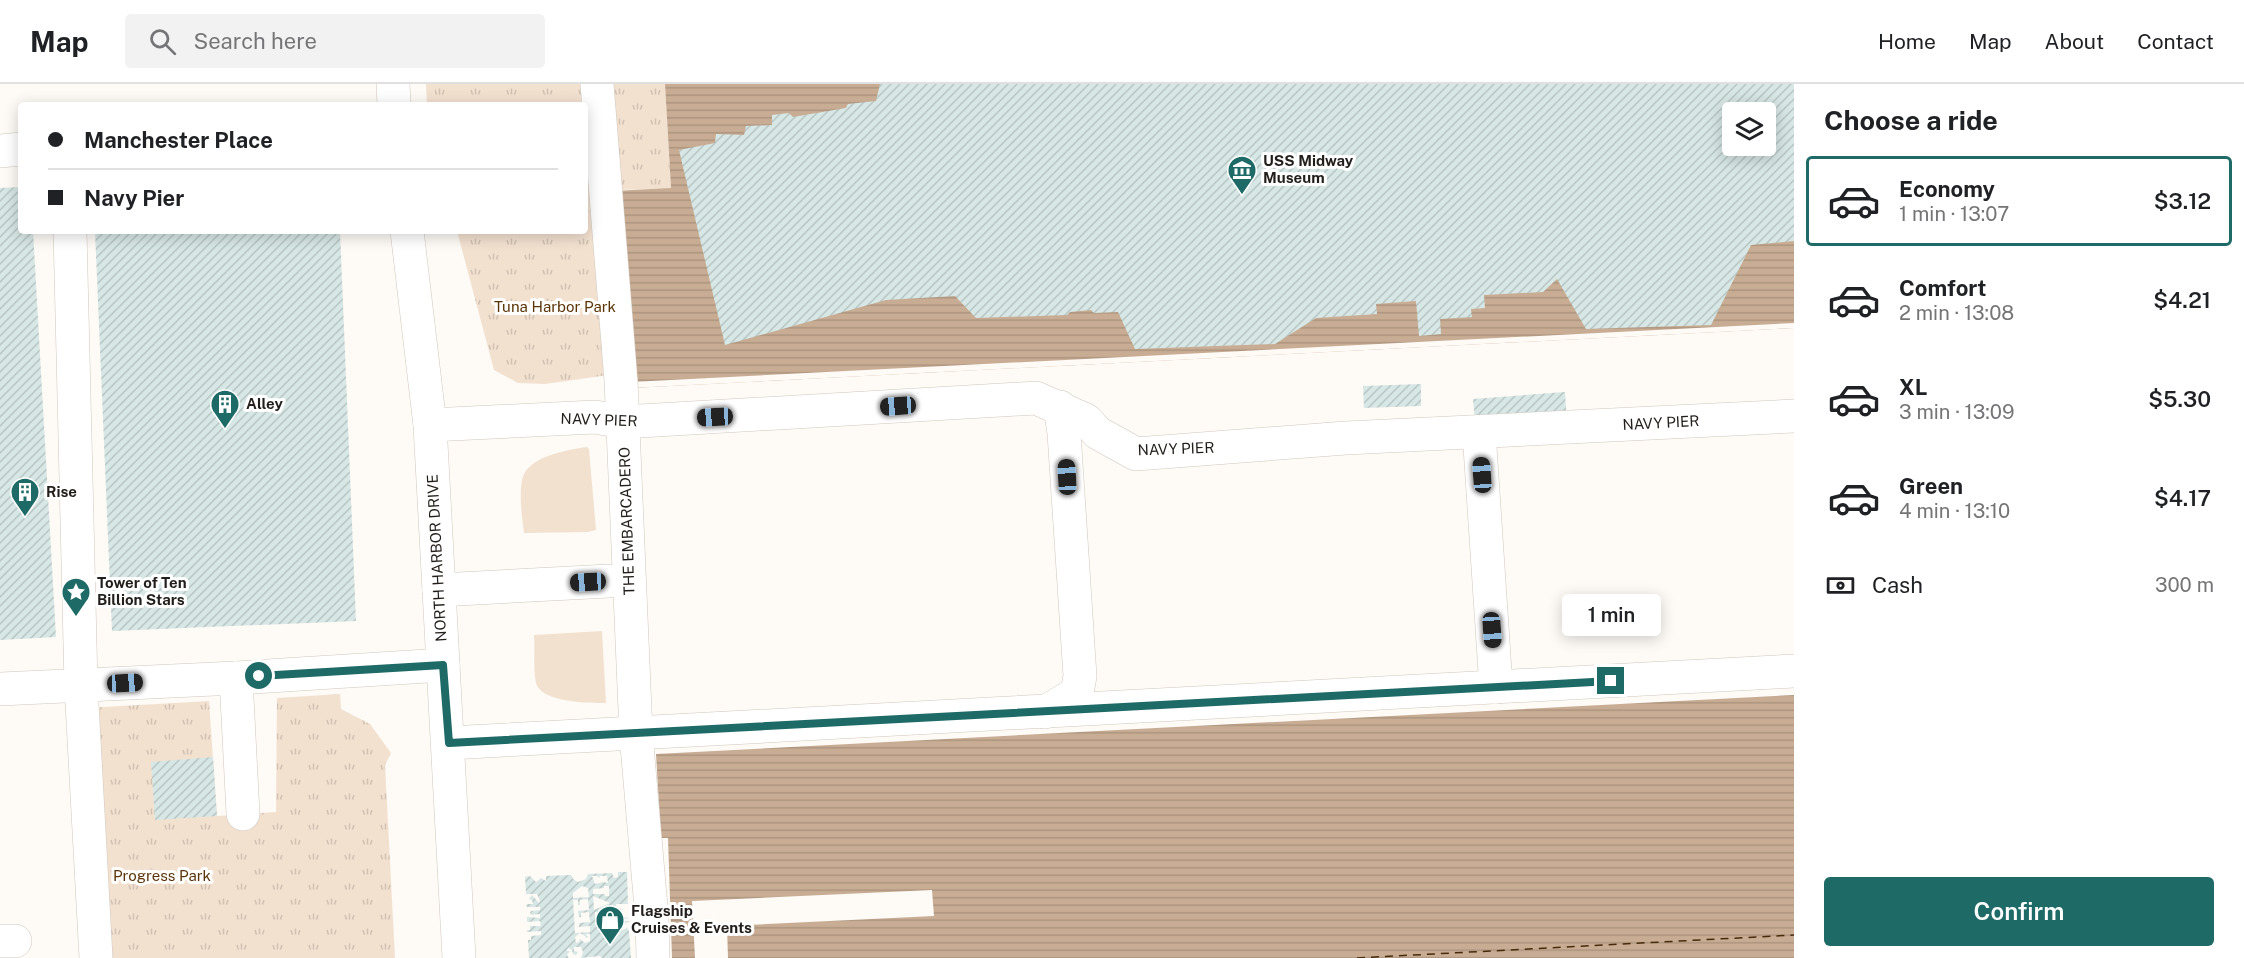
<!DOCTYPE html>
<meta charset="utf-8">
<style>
body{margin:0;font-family:"Public Sans",sans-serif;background:#f2f2f2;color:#202124;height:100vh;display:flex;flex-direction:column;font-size:22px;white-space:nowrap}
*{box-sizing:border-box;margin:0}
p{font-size:20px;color:#757577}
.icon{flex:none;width:33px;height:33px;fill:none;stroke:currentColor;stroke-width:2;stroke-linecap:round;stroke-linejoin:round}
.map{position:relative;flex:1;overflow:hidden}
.side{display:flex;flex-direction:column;background:#fff;width:450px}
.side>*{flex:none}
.guide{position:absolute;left:18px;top:18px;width:570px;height:132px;border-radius:6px;box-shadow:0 3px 15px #0003;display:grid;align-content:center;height:132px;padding:0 30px;background:#fff}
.fabs{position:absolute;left:1722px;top:18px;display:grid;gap:12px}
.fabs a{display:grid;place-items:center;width:54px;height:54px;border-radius:6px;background:#fff;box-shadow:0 3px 15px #0003;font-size:30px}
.end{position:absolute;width:27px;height:27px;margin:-14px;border:8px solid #1e6a67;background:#fff;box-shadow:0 0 0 3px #fff}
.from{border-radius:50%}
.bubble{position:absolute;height:42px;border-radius:6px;background:#fff;box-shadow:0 3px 15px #0003;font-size:20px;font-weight:600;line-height:42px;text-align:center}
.car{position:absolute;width:18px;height:36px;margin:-18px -9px;border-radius:8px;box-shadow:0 0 4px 2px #0007;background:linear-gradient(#222 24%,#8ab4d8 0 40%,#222 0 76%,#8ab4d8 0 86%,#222 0)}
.guide b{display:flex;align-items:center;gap:21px;height:57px;font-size:22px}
.guide b+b{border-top:2px solid #e0e0e0}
.guide i{width:15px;height:15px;background:#202124}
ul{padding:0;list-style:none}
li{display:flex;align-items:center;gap:18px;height:90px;margin:0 12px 9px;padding:0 18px;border:3px solid transparent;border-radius:6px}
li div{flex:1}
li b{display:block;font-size:22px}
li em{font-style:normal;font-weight:600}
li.on{border-color:#1e6a67}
li>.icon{width:54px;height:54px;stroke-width:1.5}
h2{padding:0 30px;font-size:27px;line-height:72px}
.pay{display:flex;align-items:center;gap:15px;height:66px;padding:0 30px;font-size:22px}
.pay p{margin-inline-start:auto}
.primary-button{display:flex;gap:12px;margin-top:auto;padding:12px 30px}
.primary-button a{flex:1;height:69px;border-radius:6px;background:#1e6a67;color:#fff;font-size:24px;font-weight:600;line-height:69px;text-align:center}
header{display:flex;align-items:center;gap:36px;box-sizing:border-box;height:84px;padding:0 30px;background:#fff;border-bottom:2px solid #e0e0e0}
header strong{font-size:28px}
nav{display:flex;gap:33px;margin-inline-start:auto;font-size:21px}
.search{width:420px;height:54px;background:#f2f2f2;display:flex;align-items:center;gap:15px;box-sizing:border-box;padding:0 21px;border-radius:6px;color:#757577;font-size:22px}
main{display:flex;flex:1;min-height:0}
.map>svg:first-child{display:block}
.green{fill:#f3e1d0}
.park{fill:url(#park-tufts)}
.water{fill:url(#water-rules);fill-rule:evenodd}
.pier{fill:#fefaf6}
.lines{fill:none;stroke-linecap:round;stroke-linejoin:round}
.ferry{stroke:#482b0b;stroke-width:1.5;stroke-dasharray:8 6;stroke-linecap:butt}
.building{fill:url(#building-hatch);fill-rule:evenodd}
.minor-casing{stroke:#d1c7be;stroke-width:34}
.major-casing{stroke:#d1c7be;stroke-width:34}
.minor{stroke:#fff;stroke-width:33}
.major{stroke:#fff;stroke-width:33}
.route{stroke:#1e6a67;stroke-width:8}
.labels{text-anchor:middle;stroke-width:6;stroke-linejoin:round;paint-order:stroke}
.poi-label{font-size:15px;font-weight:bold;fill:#221e1b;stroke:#fff;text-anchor:start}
.park-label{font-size:15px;fill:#5b3508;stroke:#fff}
.street-label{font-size:15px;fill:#221e1b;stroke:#fff}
</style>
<header>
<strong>Map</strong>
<div class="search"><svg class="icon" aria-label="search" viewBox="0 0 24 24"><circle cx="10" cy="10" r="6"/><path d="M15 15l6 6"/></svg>Search here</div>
<nav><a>Home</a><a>Map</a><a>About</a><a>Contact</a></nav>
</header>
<main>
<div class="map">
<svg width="1794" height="874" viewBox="0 0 1794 874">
<defs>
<pattern id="park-tufts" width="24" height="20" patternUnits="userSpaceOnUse" patternTransform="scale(1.5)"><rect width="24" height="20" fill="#f3e1d0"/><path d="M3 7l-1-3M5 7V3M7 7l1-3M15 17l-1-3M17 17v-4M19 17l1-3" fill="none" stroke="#d0c1b2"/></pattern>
<pattern id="water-rules" width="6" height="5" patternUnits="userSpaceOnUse" patternTransform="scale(1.5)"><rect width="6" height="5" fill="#c8ad94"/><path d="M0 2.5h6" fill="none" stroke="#ac947f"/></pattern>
<pattern id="building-hatch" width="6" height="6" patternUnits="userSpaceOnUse" patternTransform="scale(1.5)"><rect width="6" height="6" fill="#d7e7e5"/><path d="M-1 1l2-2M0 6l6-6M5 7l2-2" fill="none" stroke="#b8c6c4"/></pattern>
</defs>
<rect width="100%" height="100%" fill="#fefaf6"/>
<g class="green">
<path d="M426,0h36l-1,21h-34z"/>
<path d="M587,363l2,2 7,81 -8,2 -64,1c-2,-17 -5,-36 -2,-53 5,-24 45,-30 65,-33z"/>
<path d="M602,547l4,72c-16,0 -65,0 -70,-20 -3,-14 -1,-33 -2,-48z"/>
</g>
<g class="park">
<path d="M434,0h231l6,105 -57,1 23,181 -92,13 -27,-1 -24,-13 -37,-139h128v-126h-149z"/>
<path d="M340,610l1,15 29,15 21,29 -6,12 10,193h-310l-16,-249 140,-8 8,115 59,-4 1,-114z"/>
</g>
<g class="water">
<path d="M665,0h1129v244l-1163,60 -17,-197 57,-3zM1732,28h34v34h-34z"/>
<path d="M1794,611v263h-1122l-4,-120h-7l-5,-84z"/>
</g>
<g class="pier">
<path d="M1794,239v5l-1163,60v-6z"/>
<path d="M932,806l2,26 -207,10 1,32h-33l-3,-57z"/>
</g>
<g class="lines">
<path class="ferry" d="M1357,874l437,-23"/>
</g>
<g class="building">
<path d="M880,0h914v157l-43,4 -40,80 -125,4 -29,-50 -14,13 -59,3 1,13 -14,1 1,8 -32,2 1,15 -22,2 -3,-35 -40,3 1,10 -61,4 -41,26 -140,5 -17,-37 -24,1 -3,-3 -21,2 -3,3 -91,3 -21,-22 -69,4 -161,45 -46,-195 36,-7 1,-9 28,1 2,-9 26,-1v-10l17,-2 4,4 53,-9 2,-4 28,-3zM1732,28h34v34h-34z"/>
<path d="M21,103v44h12l23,406 -56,3v-452z"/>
<path d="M95,147h245l16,390 -244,10z"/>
<path d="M1421,300v22l-57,2 -1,-22z"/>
<path d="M1565,308l2,31 -91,7 -3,-31z"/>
<path d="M213,673l4,59 -62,4 -4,-58z"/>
<path d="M618,788h9l1,32h-12v5l6,-1 -6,9 14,1 -5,1v2h5l-10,5v-3l-3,-1 -1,5 4,4 7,-3 2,3 2,27h-29l-2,-2 -19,2 2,-6 -2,-5h-7v4l4,1 -2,3 -3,-1 -1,-4 -4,-2 -1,3h3l-3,4 2,3h-40l-1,-18h3v-4l10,-1v-4l-14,1v-2h3v-4h11l-1,-5 -13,1v-5l13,1v-4l-9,1 -1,-2 1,-2 9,-1v-3h-13l-1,-3h7l-1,-4 -3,-1 3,-4 7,8 1,-2 -3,-7h-11l-1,-17 5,-1 6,6 5,-4 5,3v-5l25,-1 3,5 4,2 8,-3 2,-5 24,-1 2,5 4,-1zM592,792h5l2,2 1,-2h7l1,7 -5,-1 -8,2zM582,802l6,2 1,9 -16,1v-5zM604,802h5v10h-4v-2h-12v-5l11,-1zM593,812l17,7 -16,7zM588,815l1,11 -11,1 1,6h2v-4l8,-1 1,10 -11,1v4l11,-1v6l-15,1 -2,-33h5v5h2v-5zM595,828h15v7l-6,4 -3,-3 -6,5v-5l3,-3h-3zM580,849l8,5 -2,-4h4v7l-5,2 -5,-4 -1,3 -3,1 -1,-6z"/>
</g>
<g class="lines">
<g class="minor-casing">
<g id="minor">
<path d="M597,0l24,297 15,353 16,185 1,39"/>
<path d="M0,67l21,-2"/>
<path d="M70,147l11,454 15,273"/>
<path d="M430,341l165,-8 28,5 413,-24 50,22 12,13 38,21 210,-16 448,-22"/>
<path d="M1479,348l17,255"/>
<path d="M439,506l170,-9"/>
<path d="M236,594l7,136"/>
<path d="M0,605l236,-11 207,-13"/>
<path d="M1045,628l32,-19 3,-17 -16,-243 -4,-26"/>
<path d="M449,659l1345,-72"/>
<path d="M0,857h15"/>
</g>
</g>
<g class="major-casing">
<g id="major">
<path d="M393,0l1,21"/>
<path d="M407,147l23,194 29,533"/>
</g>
</g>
<use href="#minor" class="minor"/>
<use href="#major" class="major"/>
</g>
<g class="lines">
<path class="route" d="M259,592l184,-11 6,78 1162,-62"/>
</g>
<defs>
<g id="museum-pin" transform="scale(1.5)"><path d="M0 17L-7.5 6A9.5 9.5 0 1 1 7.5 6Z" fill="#1e6a67" stroke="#fff"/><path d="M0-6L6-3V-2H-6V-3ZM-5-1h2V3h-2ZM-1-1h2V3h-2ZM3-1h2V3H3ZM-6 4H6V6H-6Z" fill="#fff"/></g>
<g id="building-pin" transform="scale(1.5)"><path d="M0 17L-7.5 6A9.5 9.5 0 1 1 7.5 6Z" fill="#1e6a67" stroke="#fff"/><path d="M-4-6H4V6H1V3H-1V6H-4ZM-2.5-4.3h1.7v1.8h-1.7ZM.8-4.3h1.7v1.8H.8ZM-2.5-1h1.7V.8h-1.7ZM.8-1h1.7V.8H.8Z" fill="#fff"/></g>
<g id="sight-pin" transform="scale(1.5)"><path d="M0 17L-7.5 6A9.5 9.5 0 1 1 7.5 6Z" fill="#1e6a67" stroke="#fff"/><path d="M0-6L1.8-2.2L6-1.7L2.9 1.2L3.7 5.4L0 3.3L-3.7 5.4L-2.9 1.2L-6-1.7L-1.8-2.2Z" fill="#fff"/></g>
<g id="shop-pin" transform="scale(1.5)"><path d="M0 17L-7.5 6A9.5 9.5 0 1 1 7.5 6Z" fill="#1e6a67" stroke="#fff"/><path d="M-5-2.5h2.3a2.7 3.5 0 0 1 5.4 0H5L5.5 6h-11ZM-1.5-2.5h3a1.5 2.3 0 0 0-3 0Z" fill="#fff"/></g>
</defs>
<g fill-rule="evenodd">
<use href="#museum-pin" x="1242" y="86"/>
<use href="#building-pin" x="225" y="320"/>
<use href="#building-pin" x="25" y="408"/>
<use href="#sight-pin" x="76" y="508"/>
<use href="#shop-pin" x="610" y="836"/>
</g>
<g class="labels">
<g class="poi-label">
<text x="1263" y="82">USS Midway<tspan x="1263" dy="17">Museum</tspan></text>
<text x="246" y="325">Alley</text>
<text x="46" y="413">Rise</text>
<text x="97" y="504">Tower of Ten<tspan x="97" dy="17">Billion Stars</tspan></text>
<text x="631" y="832">Flagship<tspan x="631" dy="17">Cruises &amp; Events</tspan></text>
</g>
<g class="park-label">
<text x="555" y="228">Tuna Harbor Park</text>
<text x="162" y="797">Progress Park</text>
</g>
<g class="street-label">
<text transform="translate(599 336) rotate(2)" y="5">NAVY PIER</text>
<text transform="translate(1661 339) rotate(-3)" y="5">NAVY PIER</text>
<text transform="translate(1176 365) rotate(-2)" y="5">NAVY PIER</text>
<text transform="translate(627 437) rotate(-92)" y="5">THE EMBARCADERO</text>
<text transform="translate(437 474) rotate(-93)" y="5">NORTH HARBOR DRIVE</text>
</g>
</g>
</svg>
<div class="fabs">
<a><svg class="icon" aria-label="layers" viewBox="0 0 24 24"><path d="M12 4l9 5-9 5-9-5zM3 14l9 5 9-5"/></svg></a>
</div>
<i class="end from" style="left:259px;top:592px"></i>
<i class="end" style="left:1611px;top:597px"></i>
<div class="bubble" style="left:1562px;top:510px;width:99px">1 min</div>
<i class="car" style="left:898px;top:322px;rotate:266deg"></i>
<i class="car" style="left:715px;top:333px;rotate:267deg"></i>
<i class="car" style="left:1482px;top:391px;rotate:356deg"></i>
<i class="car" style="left:1067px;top:393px;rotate:357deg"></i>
<i class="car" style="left:588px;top:498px;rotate:267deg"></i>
<i class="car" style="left:1492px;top:546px;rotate:176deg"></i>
<i class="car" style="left:125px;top:599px;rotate:87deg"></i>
<div class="guide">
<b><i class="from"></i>Manchester Place</b>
<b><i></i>Navy Pier</b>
</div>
</div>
<section class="side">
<h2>Choose a ride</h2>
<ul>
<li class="on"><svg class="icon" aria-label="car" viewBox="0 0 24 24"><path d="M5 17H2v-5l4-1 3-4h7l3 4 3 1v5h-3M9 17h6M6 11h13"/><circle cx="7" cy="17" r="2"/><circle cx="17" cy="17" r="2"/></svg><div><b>Economy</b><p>1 min · 13:07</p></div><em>$3.12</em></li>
<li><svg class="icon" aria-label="car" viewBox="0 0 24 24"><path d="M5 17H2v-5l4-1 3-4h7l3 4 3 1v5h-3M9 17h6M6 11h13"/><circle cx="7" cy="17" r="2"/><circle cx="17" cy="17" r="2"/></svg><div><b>Comfort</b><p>2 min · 13:08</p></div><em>$4.21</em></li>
<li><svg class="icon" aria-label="car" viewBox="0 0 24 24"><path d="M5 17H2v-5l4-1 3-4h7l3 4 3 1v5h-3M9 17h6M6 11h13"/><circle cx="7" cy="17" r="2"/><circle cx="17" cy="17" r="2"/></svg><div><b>XL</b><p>3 min · 13:09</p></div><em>$5.30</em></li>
<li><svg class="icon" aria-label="car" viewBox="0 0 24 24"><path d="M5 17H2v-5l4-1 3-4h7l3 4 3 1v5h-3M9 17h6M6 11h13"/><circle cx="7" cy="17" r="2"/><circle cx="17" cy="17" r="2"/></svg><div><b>Green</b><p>4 min · 13:10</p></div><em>$4.17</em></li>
</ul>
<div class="pay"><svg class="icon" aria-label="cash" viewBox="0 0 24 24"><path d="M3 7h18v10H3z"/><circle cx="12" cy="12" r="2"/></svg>Cash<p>300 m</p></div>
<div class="primary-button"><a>Confirm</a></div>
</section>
</main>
